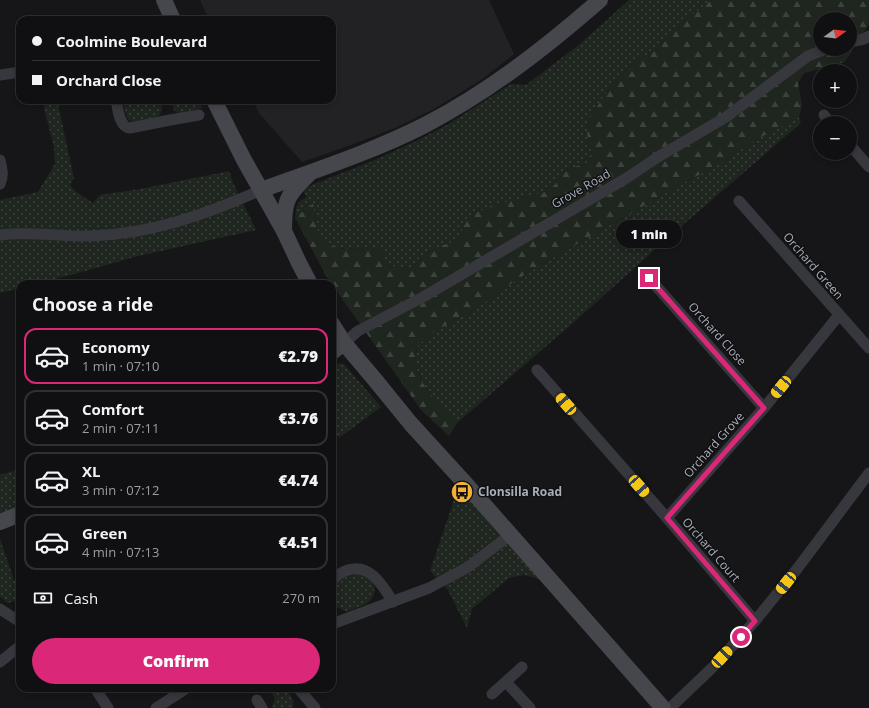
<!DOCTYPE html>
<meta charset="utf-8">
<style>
body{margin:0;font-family:"Open Sans",sans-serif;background:#1e1e20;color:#f1f3f6;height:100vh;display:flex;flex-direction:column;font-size:15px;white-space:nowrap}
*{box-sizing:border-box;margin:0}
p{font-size:13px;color:#9c9d9f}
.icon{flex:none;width:22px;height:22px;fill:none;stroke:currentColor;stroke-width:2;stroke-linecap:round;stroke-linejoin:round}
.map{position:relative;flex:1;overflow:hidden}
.drawer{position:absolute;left:16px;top:280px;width:320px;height:412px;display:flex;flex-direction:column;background:#101012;border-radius:12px;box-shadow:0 2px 6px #0003,0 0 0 1px #303032}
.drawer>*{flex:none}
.banner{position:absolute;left:16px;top:16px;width:320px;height:88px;border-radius:12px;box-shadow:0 2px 6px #0003,0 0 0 1px #303032;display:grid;align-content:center;height:88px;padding:0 16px;background:#101012}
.needle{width:26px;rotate:75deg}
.fabs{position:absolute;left:813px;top:12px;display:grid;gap:8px}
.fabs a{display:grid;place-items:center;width:44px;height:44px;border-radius:50%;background:#101012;box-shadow:0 2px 6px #0003,0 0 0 1px #303032;font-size:20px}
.end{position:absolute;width:18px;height:18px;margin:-9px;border:5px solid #db2777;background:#fff;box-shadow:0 0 0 2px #fff}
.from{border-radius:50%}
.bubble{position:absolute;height:28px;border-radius:14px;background:#101012;box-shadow:0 2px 6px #0003,0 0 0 1px #303032;font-size:13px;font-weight:800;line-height:28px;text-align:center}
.car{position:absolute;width:12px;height:24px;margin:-12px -6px;border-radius:5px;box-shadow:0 0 3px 1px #0007;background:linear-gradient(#f5c518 24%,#345 0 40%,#f5c518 0 76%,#345 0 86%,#f5c518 0)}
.banner b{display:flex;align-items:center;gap:14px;height:38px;font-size:15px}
.banner b+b{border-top:1px solid #303032}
.banner i{width:10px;height:10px;background:#f1f3f6}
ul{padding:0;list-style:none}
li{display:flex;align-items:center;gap:12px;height:56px;margin:0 8px 6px;padding:0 8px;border:2px solid #303032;border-radius:12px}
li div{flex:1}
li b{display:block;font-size:15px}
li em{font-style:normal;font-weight:800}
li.selected{border-color:#db2777}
li>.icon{width:36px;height:36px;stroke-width:1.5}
h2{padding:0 16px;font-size:18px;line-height:48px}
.pay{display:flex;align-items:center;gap:10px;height:44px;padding:0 16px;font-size:15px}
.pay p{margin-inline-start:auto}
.cta{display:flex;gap:8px;margin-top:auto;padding:8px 16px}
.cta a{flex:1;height:46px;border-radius:24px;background:#db2777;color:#fff;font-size:16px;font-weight:800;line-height:46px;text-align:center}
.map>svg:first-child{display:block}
.built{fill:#222225}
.grass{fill:url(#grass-dots)}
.forest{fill:url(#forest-firs);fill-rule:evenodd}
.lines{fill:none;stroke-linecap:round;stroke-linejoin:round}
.street{stroke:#37383d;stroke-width:11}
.secondary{stroke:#45474d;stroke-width:16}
.route{stroke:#db2777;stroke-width:5}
.labels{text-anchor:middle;stroke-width:3;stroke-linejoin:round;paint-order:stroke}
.street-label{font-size:12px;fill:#a8adb8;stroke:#111113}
.poi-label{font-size:12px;font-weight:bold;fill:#a8adb8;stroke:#111113;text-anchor:start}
</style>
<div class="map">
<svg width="869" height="708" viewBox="0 0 869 708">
<defs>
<pattern id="grass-dots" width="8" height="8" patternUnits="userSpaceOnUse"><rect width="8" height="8" fill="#1e261f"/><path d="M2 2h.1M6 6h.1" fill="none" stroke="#3c433d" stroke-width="1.8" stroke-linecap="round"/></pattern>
<pattern id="forest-firs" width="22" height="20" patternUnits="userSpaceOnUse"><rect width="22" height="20" fill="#1e261f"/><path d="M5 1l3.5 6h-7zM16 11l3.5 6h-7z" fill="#3c433d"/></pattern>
</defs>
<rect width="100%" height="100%" fill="#161618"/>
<path class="built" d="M200,0h289l25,54 -33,26 -47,29 -39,19 -44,17 -49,17 -43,-49 -7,-13h80v-80h-123z"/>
<g class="grass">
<path d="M629,0h82l-27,22 -27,27 -24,14 -20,20 -25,37 -1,19 5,12 -6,13 -17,4 -20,23 -27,7 -59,24 -1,16 -35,14 -9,11 -9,5 -21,-2 -18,-19 -23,3 -16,-5 -13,-11 -5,-29 -15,10 -3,3c2,-11 0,-16 12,-21l-5,-8 7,-3 61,-24 42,-19 35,-18 64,-41 15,1 54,-41z"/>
<path d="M42,100h15l17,78 -4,7 5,6 18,12 7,-8 40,-6 89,-18 5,14 22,45 -122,27 -45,13 -53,14h-16v4l-20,5v-93l38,-8 17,-28 -1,-17z"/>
<path d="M122,100h76l4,8 -22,5 -5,-2 -1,-1 -3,-9 -10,2 1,7 -3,6 -4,2 -22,4 -4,-2 -2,-2z"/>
<path d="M799,117l2,6 -123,106 -105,94 -116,100c-18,-18 -38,-36 -42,-63 0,-5 2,-10 3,-15l19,-15 37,-20 30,-22 31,-20 143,-82 41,-22 42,-27z"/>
<path d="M340,363l4,1 37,43 -42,31 -7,-9v-63z"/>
<path d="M20,469v37l-20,8v-39z"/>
<path d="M459,485l80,94 -15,-4 -15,3 -37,31 -5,19 -19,-38 -18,-19z"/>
<path d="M0,539l14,41 6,9v10l-12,4 -8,-6z"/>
<path d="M354,574c20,-1 28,18 12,30 -2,1 -5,2 -8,3 -4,2 -8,4 -12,4 -13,-2 -19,-20 -9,-29 4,-4 12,-6 17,-8z"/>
<path d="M268,688h16c6,7 11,10 9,20h-21l3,-10z"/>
</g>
<path class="forest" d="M711,0h158v24l-24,38 -41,11 -6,10 4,22 -3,12 -38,20 -42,27 -41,22 -143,82 -31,20 -30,22 -37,20 -19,15c-1,4 -3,10 -3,15 4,27 24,45 42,63l-8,13 -28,-26 -93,-131 -33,-61 3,-3 15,-11 5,30 13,11 16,5 23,-3 12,2 6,17 21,2 9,-5 8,-11 36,-14 1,-16 8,-7 20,-9 58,-15 20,-23 17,-4 6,-13 -5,-12 1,-19 25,-37 20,-20 24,-14 27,-27zM820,19h30v30h-30z"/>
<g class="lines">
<g class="street">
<path d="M850,42l14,-3 5,-3"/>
<path d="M0,75l20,-3"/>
<path d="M116,100c2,9 3,27 14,28l40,-8 29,-5"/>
<path d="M824,115l6,8"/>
<path d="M850,145l19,22"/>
<path d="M0,160c2,9 4,16 0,24"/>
<path d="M739,201l130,147"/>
<path d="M0,235c30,-4 61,2 91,1 60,-2 116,-22 170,-46"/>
<path d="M649,278l115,130"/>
<path d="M344,343l14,-12 65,-34 202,-118 33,-22 68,-40 82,-61 18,-7"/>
<path d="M537,370l130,148 88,103"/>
<path d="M667,518l97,-110 75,-93"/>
<path d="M332,580c5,-5 10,-8 16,-10 22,-7 35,16 45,32"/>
<path d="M0,609l20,13"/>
<path d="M332,624l97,-36 39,-21 42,-32"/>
<path d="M0,662l20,-16"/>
<path d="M506,682l24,26"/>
<path d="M95,688l13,20"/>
<path d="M298,688l17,20"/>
<path d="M492,694l30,-27"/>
<path d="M257,700l5,8"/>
<path d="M156,708l31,-20"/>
<path d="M670,708l43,-41 42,-46 42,-52 72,-96"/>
</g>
<g class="secondary">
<path d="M164,0l9,20"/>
<path d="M214,100l30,60 40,71 15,32 11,21"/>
<path d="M261,190c55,-20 111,-38 164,-65 65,-34 120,-77 175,-125"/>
<path d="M284,231c0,-9 0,-20 3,-29 3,-10 14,-20 22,-28"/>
<path d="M332,324l12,19 32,38 35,43 53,58 199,226"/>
<path d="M332,352l12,-9"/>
<path d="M0,522l20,-8"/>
</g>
</g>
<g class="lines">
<path class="route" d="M649,278l115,130 -97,110 88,103 -14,16"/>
</g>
<defs>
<g id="bus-disc" transform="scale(1.15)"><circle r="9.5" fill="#f2b134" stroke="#111113"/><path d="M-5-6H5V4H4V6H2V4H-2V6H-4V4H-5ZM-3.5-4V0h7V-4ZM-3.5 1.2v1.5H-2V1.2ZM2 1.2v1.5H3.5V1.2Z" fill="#111"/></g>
</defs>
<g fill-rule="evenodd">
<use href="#bus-disc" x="462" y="492"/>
</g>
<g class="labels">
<g class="street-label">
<text transform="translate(581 189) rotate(-30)" y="4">Grove Road</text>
<text transform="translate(813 266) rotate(49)" y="4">Orchard Green</text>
<text transform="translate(717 334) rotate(48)" y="4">Orchard Close</text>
<text transform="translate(714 445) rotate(-48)" y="4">Orchard Grove</text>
<text transform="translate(711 550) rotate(49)" y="4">Orchard Court</text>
</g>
<g class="poi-label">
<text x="478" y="496">Clonsilla Road</text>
</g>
</g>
</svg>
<div class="fabs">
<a><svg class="needle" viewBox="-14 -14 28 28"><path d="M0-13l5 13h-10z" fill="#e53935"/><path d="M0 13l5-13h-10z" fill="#9c9d9f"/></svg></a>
<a>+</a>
<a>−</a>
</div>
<i class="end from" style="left:741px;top:637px"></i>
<i class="end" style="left:649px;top:278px"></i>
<div class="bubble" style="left:616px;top:220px;width:66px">1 min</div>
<i class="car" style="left:781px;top:387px;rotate:219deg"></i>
<i class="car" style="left:566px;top:404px;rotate:319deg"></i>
<i class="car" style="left:639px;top:486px;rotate:139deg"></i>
<i class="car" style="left:786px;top:583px;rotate:219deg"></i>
<i class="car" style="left:722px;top:657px;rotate:43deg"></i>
<div class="banner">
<b><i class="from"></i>Coolmine Boulevard</b>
<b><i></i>Orchard Close</b>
</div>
<section class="drawer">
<h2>Choose a ride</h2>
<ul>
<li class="selected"><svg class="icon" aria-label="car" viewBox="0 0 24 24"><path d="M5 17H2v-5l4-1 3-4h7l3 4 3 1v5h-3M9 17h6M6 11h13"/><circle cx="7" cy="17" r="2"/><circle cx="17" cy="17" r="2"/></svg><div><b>Economy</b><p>1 min · 07:10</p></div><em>€2.79</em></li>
<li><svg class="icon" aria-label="car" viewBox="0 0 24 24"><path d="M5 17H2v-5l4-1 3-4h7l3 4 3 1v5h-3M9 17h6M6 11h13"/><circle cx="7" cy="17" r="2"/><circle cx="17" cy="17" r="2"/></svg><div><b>Comfort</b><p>2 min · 07:11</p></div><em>€3.76</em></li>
<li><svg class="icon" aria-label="car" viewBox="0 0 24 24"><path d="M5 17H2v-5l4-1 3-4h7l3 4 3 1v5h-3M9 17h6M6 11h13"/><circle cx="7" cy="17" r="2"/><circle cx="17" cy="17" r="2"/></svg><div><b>XL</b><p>3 min · 07:12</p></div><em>€4.74</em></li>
<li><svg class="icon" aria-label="car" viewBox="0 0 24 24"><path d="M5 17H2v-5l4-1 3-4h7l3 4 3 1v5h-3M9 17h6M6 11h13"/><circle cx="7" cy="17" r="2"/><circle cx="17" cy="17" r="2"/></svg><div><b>Green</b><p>4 min · 07:13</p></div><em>€4.51</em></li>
</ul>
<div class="pay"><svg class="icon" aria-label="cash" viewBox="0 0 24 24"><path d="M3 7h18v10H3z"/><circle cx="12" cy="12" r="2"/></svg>Cash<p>270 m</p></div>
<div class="cta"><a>Confirm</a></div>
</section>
</div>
